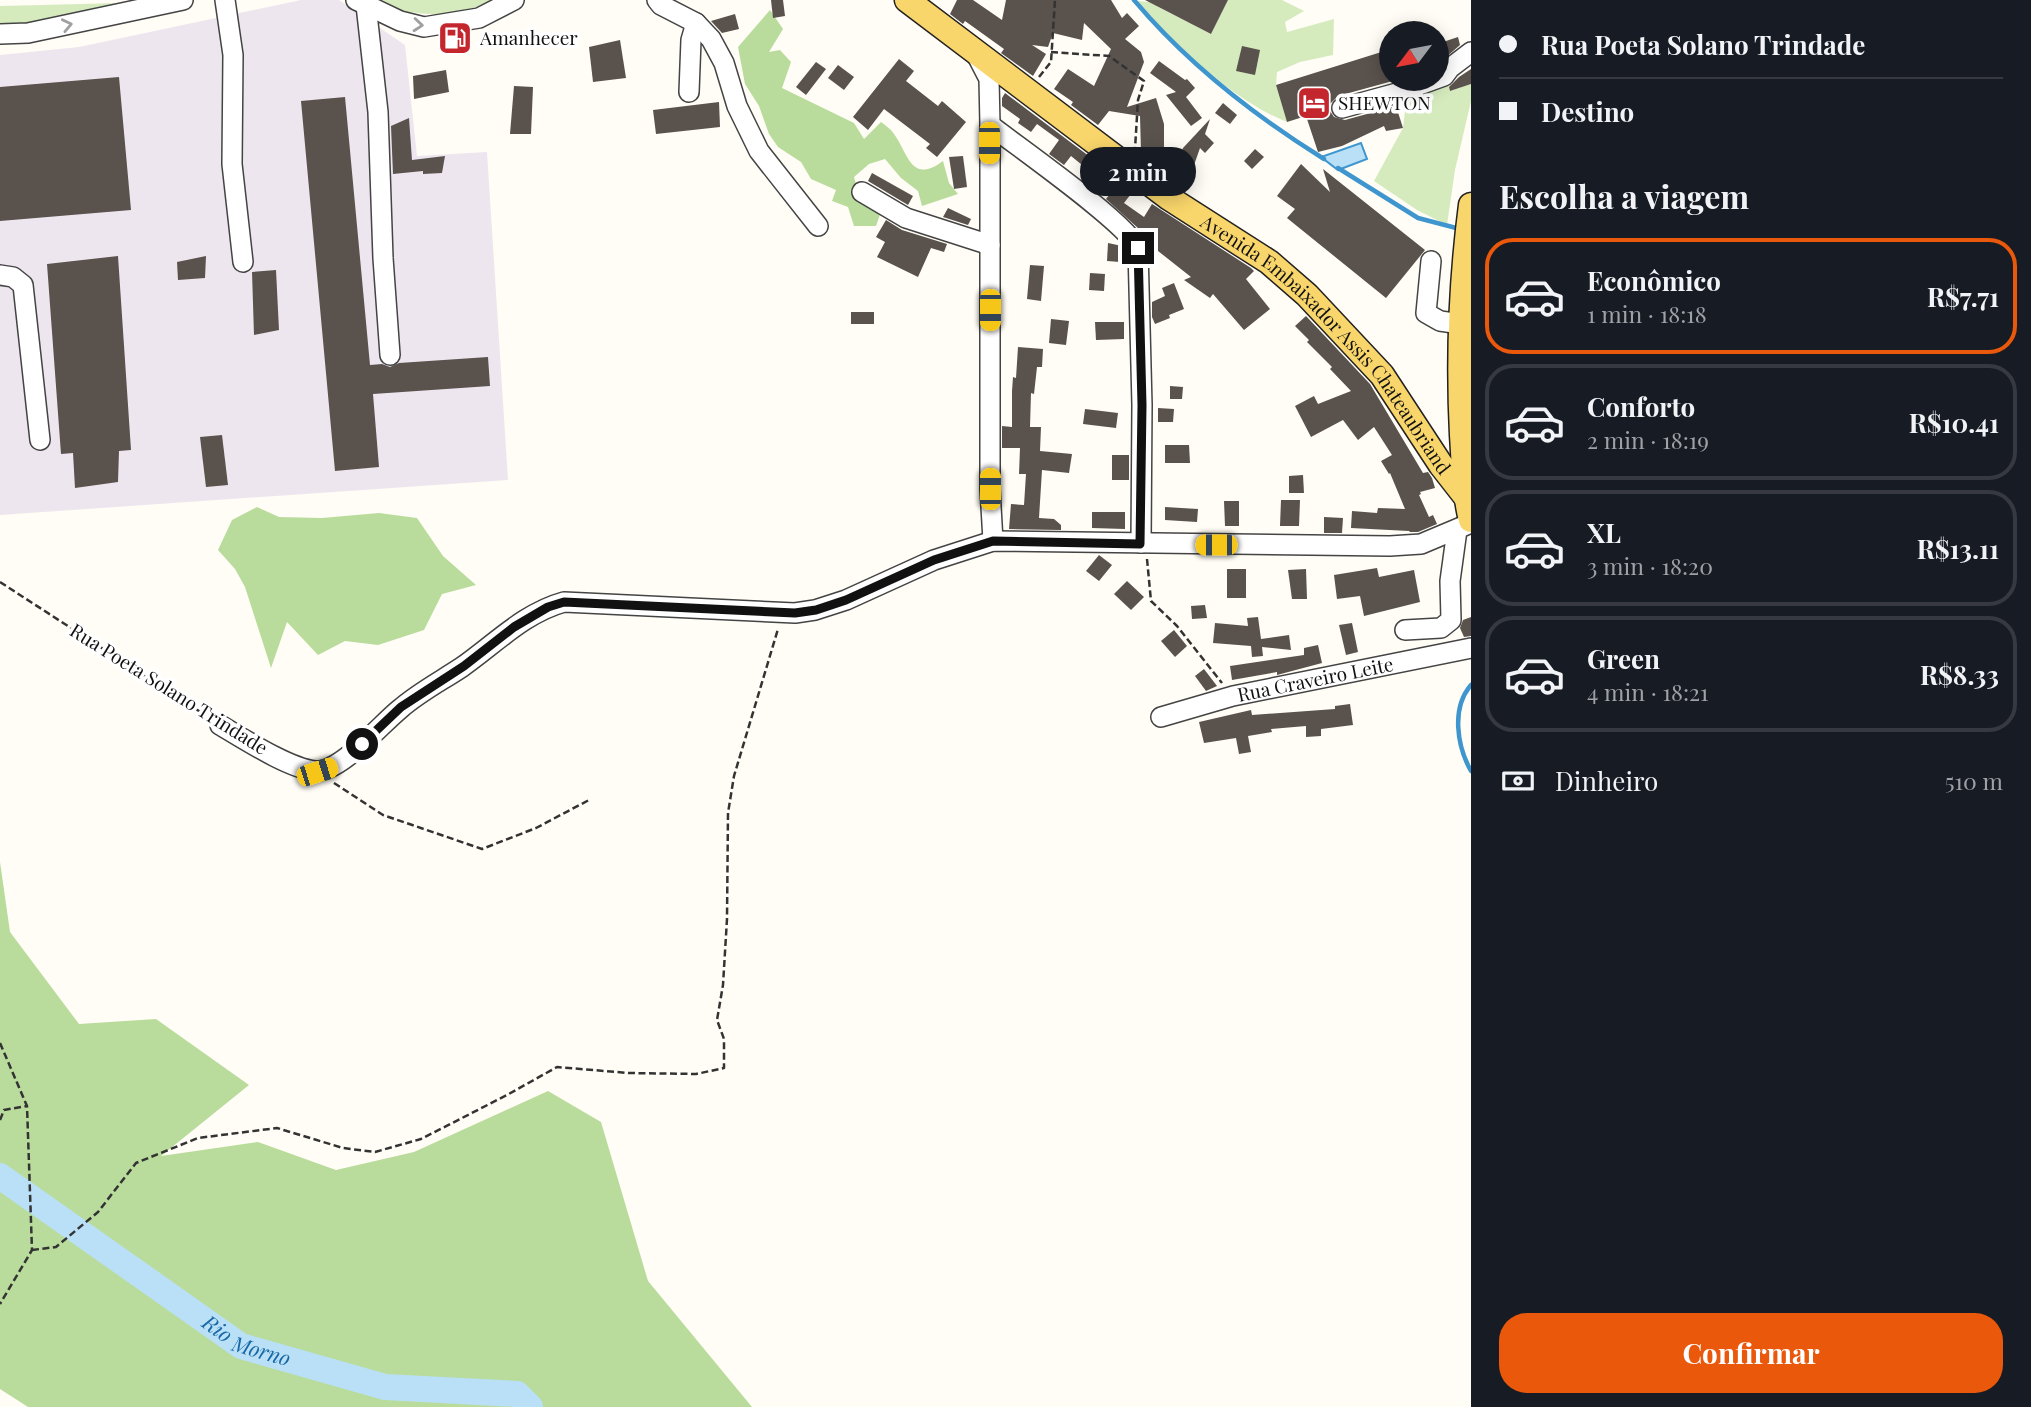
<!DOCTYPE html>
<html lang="pt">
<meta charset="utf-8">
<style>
body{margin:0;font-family:"Playfair Display",serif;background:#242831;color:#f1f3f6;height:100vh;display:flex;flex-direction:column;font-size:26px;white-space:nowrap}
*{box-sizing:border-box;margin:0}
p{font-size:23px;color:#9ea1a6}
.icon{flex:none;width:38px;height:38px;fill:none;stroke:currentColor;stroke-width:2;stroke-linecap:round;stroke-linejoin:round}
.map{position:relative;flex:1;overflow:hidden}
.panel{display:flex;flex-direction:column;background:#171b24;width:560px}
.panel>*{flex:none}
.guide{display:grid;align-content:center;height:154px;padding:0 28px;background:#171b24}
.needle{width:46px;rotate:238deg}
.buttons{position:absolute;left:1379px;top:21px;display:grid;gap:14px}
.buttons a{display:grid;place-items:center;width:70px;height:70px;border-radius:50%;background:#171b24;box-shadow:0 4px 18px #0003;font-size:35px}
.end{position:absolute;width:32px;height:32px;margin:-16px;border:9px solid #111;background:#fff;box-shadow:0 0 0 4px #fff}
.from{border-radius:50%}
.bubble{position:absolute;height:49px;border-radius:24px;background:#171b24;box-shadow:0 4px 18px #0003;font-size:23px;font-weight:700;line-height:49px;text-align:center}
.car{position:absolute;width:21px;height:42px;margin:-21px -10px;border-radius:9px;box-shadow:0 0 5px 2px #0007;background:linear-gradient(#f5c518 24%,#345 0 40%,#f5c518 0 76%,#345 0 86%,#f5c518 0)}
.guide b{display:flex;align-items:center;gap:24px;height:66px;font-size:26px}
.guide b+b{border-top:2px solid #363941}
.guide i{width:18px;height:18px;background:#f1f3f6}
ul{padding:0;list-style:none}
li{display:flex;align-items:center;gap:21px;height:116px;margin:0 14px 10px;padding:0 14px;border:4px solid #363941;border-radius:28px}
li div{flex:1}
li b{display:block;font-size:26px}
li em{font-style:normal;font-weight:700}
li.current{border-color:#ea580c}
li>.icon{width:63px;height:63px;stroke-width:1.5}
h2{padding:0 28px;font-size:32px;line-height:84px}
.pay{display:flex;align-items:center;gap:18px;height:77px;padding:0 28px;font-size:26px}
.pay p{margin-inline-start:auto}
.cta{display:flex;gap:14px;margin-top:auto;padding:14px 28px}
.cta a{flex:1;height:80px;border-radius:28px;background:#ea580c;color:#fff;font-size:28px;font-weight:700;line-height:80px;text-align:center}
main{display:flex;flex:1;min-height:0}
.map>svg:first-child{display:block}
.industrial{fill:#eee6ef}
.green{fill:#d5ebbd}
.forest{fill:#b9dc9c}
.water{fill:#b9e0f7;stroke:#3f96cf;stroke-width:2}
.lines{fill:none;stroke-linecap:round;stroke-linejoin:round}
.stream{stroke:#3f96cf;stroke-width:4.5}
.river{stroke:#b9e0f7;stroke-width:26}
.building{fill:#5a524d}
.minor-casing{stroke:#444;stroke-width:22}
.major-casing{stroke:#222;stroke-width:27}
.path{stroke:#333;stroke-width:2.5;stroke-dasharray:7 3.5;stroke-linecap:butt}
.minor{stroke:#fff;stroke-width:19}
.major{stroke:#f9d66b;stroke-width:24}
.oneway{stroke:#a0a0a0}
.route{stroke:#111;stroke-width:9}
.labels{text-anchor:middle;stroke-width:7;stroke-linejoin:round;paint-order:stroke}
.poi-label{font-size:19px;fill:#111;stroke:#fff;text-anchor:start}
.street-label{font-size:19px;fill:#111;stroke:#fff}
.water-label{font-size:21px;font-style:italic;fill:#1768a6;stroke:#fff}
</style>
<main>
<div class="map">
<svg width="1471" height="1407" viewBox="0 0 1471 1407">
<rect width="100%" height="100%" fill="#fffdf5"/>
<path class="industrial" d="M301,0h38l66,45 12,111 70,-4 21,328 -508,35v-460l79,-8z"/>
<g class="green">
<path d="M380,0h113c-41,20 -66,15 -109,8z"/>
<path d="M1131,0l16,2 5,-2 6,7 53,27 17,-34h54l22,11 -19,11 2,10 47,-13 -1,36 -33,7 -23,10 -1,13 11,37c-56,-22 -113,-80 -156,-122z"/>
<path d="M122,3l-91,22h-31v-19z"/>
<path d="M1445,72l5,19 21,-7v17l-16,69 -8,55 -30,-15 -43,-29 29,-53 3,-26 6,-13z"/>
</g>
<g class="forest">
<path d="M770,10l13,19 -14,23 11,-2 11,12 -9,26 72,35 10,16 17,-17c5,4 10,7 13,12 14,19 17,51 49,27l6,22 9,11 -36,12 -4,-15 -17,-13 -16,-19 -16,5 -15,13 6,22 23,7 -7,20h-22l-6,-19 -16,-6 4,-11 -25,-11 -10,-17 -23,-15 -9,-13 -10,-28 -14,-22 -7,-37z"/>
<path d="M257,507l22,10 43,1 57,-5 38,5 26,38 33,29 -34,9 -18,36 -46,15 -33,-4 -27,14 -31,-33 -16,46 -26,-81 -10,-18 -17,-19 14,-30z"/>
<path d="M0,862l10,70 69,92 77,-5 93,66 -88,71 97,-14 78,28 78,-18 134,-61 53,31 47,159 104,126h-724l-28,-18z"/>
</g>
<path class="water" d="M1361,143l6,16 -29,11 -17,-13z"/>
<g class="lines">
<g class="stream">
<path d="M1134,0c53,63 121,116 190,159"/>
<path d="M1338,168l80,50 42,11"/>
<path d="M1471,685c-20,23 -14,61 0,86"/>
</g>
<path class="river" id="s1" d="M0,1176l241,170 144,41 132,7 13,13"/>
</g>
<g class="building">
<path d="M771,0h12l2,16 -12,2z"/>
<path d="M957,0h16l29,20 4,-20h105l11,18 5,-5 12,13 -14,13 16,13 3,10 -17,45 29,-9 8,26v28h-23l-1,-36 -31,-5 -11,14 -27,-20 2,-3 -19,-13 14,-20 26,17 17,-37 -27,-26 -2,17 -29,-7 -5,14 -16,-2 14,9 -13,22 -32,-23 3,-4 -39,-28 -2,3 -13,-10z"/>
<path d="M1145,0h83l-17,34z"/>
<path d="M735,14l4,15 -17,4 -11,-12z"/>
<path d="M1458,37l2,8 -23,20v-21z"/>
<path d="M620,40l6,38 -33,4 -4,-35z"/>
<path d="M1242,46l18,4 -5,25 -19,-4z"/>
<path d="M1391,49v30h9l-62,17 -8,8v7l4,6 11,3 51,-14 7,22 -17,3 -2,-5 -42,20 -24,6 -12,-36 -19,6 -11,-37z"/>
<path d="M899,59l15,12 -8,10 32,25 4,-5 24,21 -29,35 -11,-9 4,-4 -46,-35 -16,21 -15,-13z"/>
<path d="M1159,61l26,19 2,-1 8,9 -9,9 16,21 -11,8 -25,-31 10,-3 -26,-19z"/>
<path d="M816,62l10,7 -20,26 -10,-8z"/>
<path d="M838,65l16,12 -10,13 -16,-12z"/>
<path d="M1471,69v15l-21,7 -1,-4 10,-10z"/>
<path d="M446,70l3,22 -35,7 -1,-23z"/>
<path d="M119,77l12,133 -131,11v-134z"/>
<path d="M514,86l19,1 -2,47h-21z"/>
<path d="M1005,93l129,97 -10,13 20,14 8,-13 99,64 3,3 -8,8 24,30 -26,21 -31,-36 -3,4 -26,-18 7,-3 -38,-30 -14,-18 -33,-30 7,-9 -42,-34 -7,9 -15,-11 10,-14 -22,-16 -6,8 -13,-9 2,-4 -18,-13v-8z"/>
<path d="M345,97l25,268 12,-1 8,3 9,-4 89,-6 2,29 -117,8 6,73 -44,4 -34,-370z"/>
<path d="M719,102l1,25 -64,7 -3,-24z"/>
<path d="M1223,103l14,12 -7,9 -15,-11z"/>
<path d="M409,118l3,42 33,-4 -3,17 -19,1v-3l-30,3 -2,-48z"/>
<path d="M1210,119l-5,15 9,9 -9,10 -5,-5 -13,37 -15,-6 11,-31z"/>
<path d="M1255,149l9,8 -12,12 -8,-8z"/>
<path d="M963,156l4,31 -13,2 -5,-32z"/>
<path d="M1301,164l29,28 -7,-23 102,81 -39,48 -99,-80 8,-9 -18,-13z"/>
<path d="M872,173l41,23 -5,9 -40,-24z"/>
<path d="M948,208l23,11 -3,6 -25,-8z"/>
<path d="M886,220l16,10 45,14 -3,8 -13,-4 -13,29 -41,-20 8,-15 -9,-5z"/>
<path d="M1108,243l14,3 -2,16 -13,-1z"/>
<path d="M118,256l13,194 -12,1 -1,31 -43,6 -2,-35 -12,1 -14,-190z"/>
<path d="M206,256l-1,22 -27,2 -1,-18z"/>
<path d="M1030,265l14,1 -3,35 -14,-2z"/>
<path d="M276,270l3,60 -25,5 -2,-63z"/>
<path d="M1090,273l15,1 -1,17 -15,-1z"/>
<path d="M1174,283l10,26 -15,6 1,3 -15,6 -3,-7v-15l13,-6 -3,-8z"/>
<rect x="851" y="312" width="23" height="12"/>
<path d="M1306,316l64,68 53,89 5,-1 4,6 3,10 -15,4 1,2 -2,1 10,22 4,-2 4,9 -19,8h-8l-1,-1 -58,-3 1,-17 25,2 1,-5 27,1 -15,-36 -1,1 -8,-13 11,-6 -18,-28 -16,13 -15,-20 -32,17 -16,-31 19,-10 4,8 33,-13 -21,-22 2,-2 -25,-25 2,-2 -14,-14z"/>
<path d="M1051,319l18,2 -3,24 -17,-2z"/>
<path d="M1095,322h29v17l-28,1z"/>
<path d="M1018,347l25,2 -1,18h-5l-3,27 -3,-1 -1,34h11l-1,24 32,3 -3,19 -27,-3 -3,48 15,1 7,6v5l-52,-1 2,-25 13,1 2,-31h-7l1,-26h-18v-22l10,1v-36l1,-14 3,1z"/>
<path d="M1170,386l13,1 -1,12h-12z"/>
<path d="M1158,408l16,1 -1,13h-15z"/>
<path d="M1085,409l33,4 -2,15 -33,-4z"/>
<path d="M222,435l6,50 -22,2 -6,-50z"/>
<path d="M1165,445h24l1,18h-25z"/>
<rect x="1112" y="455" width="17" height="25"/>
<path d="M1303,475l1,18h-15v-17z"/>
<path d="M1281,500h19l-1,26h-19z"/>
<path d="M1224,501h15v25h-14z"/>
<path d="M1165,507l33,2 -1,13 -32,-2z"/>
<path d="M1092,512h33v17l-33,-1z"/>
<path d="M1324,517l19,1 -1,15h-18z"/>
<path d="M1099,555l13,10 -13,16 -13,-10z"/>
<path d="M1377,568l2,9 35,-7 6,32 -56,14 -4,-20 -23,3 -3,-24z"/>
<rect x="1227" y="569" width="19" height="29"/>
<path d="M1306,569l1,30h-15l-4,-29z"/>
<path d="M1127,581l17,16 -13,13 -17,-16z"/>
<path d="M1205,605l2,13 -15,1 -1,-13z"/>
<path d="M1258,617l3,22 28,-4 2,15 -29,-3 1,9 -11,1 -1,-11 -38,-3 2,-20 33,3 -1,-8z"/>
<path d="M1471,617v19l-7,1 -4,-9 3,-8z"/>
<path d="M1352,623l6,29 -12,3 -7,-30z"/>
<path d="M1174,630l13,16 -12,11 -14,-16z"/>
<path d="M1318,645l4,18 -45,12v-3l-45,8 -2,-14 74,-11v-7z"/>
<path d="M1204,669l13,17 -11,5 -11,-15z"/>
<path d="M1350,704l3,21 -32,4v7l-15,1v-11l-35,3 1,3 -24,4 3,16 -12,2 -3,-16 -32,5 -5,-21 52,-12 1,5 83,-6v-3z"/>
</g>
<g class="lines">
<g class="minor-casing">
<g id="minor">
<path d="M225,0l8,55 -1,109 11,98"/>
<path d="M356,0l44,21 24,6 55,-9 35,-18"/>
<path d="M657,0l4,5 35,18 15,16 13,24 13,43 22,45 59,75"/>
<path d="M366,5l12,107 5,146 7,97"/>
<path d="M0,34l28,-1 155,-33"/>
<path d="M975,52l14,27 1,46v364l3,52"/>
<path d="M689,92l2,-52 5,-17"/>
<path d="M1342,108l55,-15 47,-17 6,-8 21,-16"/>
<path d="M990,125c28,22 139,99 148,124l4,156 -1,138"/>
<path d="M862,192l44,26 84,27"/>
<path d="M1431,261l-5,52 14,8 21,3"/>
<path d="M0,275l13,2 10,8 17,155"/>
<path d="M1405,630l36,-2 10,-8 -1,-39 7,-51"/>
<path id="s2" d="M1161,717l72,-21 238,-48"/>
<path d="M220,725c24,14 68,43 95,46 25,2 66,-47 85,-62 18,-16 41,-28 62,-42 33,-23 62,-54 102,-65l231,11 20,-3 31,-10 88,-40 59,-19 397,5 31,-2 50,-21"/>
</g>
</g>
<g class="major-casing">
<g id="major">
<path id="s3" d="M907,0l262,198 100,64 38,33 75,80 59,90 25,32"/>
<path d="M1471,205c-10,77 -13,152 -9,230 2,29 2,57 9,85"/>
</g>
</g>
<g class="path">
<path d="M1051,52l58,4 35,25 -6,19 -3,49"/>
<path d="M1039,77l12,-15 4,-62"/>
<path d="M1147,559l4,42 26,25 45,57"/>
<path d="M0,582l205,133"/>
<path d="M334,783l49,32 99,34 54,-21 53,-28"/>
<path d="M0,1043l27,63 5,144 -32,54"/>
<path d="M0,1120l4,-10 23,-4"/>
<path d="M32,1250l24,-3 42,-35 38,-49 62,-25 79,-10 66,20 32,4 46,-13 86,-44 50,-28 71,6 68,1 28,-6v-29l-7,-19 6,-35 4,-66 1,-106 6,-37 44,-147"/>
</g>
<use href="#minor" class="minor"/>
<use href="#major" class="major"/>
</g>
<defs><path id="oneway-chevron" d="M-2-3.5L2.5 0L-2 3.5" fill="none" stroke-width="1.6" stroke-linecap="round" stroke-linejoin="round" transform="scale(1.75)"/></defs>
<g class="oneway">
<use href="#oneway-chevron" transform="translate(67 25) rotate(-12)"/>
<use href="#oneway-chevron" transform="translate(418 25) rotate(5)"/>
</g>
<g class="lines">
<path class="route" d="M362,744l39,-37 63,-41 50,-39 34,-20 16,-5 231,11 21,-3 30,-10 88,-40 59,-19 147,3 2,-139 -4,-157"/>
</g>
<defs>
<g id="fuel-square" transform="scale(1.75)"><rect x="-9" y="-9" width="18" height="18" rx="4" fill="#c4262e" stroke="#fff"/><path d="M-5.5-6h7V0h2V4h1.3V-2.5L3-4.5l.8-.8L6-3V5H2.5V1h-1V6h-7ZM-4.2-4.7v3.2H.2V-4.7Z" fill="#fff"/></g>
<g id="hotel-square" transform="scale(1.75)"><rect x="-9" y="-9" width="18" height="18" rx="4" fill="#c4262e" stroke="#fff"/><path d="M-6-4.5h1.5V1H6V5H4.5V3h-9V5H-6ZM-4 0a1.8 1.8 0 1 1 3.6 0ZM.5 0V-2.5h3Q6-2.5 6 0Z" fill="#fff"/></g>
</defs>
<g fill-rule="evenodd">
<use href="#fuel-square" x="455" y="38"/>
<use href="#hotel-square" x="1314" y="103"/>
</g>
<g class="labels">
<g class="poi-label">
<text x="480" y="45">Amanhecer</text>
<text x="1338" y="110">SHEWTON</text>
</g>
<g class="street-label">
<text dy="7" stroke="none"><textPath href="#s3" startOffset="546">Avenida Embaixador Assis Chateaubriand</textPath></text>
<text dy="7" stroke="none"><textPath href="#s2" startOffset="159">Rua Craveiro Leite</textPath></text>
<text transform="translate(169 689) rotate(32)" y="7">Rua Poeta Solano Trindade</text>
</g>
<g class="water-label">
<text dy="7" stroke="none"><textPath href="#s1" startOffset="298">Rio Morno</textPath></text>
</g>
</g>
</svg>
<div class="buttons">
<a><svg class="needle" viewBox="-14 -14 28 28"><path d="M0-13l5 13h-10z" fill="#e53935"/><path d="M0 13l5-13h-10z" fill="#9ea1a6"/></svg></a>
</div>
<i class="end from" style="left:362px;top:744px"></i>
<i class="end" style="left:1138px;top:248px"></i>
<div class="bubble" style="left:1080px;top:147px;width:116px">2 min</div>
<i class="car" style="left:989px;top:143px;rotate:180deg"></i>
<i class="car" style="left:990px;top:310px;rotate:180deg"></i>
<i class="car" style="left:990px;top:489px;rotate:0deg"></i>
<i class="car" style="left:1216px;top:545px;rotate:270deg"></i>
<i class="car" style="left:317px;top:772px;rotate:72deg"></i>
</div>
<section class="panel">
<div class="guide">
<b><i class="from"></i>Rua Poeta Solano Trindade</b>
<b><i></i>Destino</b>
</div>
<h2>Escolha a viagem</h2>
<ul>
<li class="current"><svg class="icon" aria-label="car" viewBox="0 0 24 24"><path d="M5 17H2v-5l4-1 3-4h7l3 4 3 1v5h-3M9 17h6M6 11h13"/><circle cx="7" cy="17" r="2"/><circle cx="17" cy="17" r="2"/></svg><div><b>Econômico</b><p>1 min · 18:18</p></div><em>R$7.71</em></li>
<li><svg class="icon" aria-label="car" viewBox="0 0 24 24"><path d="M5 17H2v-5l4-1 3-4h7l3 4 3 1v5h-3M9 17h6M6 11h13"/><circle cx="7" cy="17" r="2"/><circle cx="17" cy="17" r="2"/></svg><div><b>Conforto</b><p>2 min · 18:19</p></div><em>R$10.41</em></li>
<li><svg class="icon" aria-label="car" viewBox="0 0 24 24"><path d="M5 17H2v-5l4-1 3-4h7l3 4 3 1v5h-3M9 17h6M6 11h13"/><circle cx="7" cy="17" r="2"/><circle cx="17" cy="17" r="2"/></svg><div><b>XL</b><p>3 min · 18:20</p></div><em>R$13.11</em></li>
<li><svg class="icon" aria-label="car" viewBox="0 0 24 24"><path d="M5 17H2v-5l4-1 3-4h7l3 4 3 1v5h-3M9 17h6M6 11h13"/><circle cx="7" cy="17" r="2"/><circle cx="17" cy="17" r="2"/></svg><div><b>Green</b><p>4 min · 18:21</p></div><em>R$8.33</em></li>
</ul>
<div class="pay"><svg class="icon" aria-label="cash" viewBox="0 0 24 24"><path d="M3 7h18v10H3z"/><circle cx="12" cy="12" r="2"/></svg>Dinheiro<p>510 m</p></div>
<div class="cta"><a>Confirmar</a></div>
</section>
</main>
